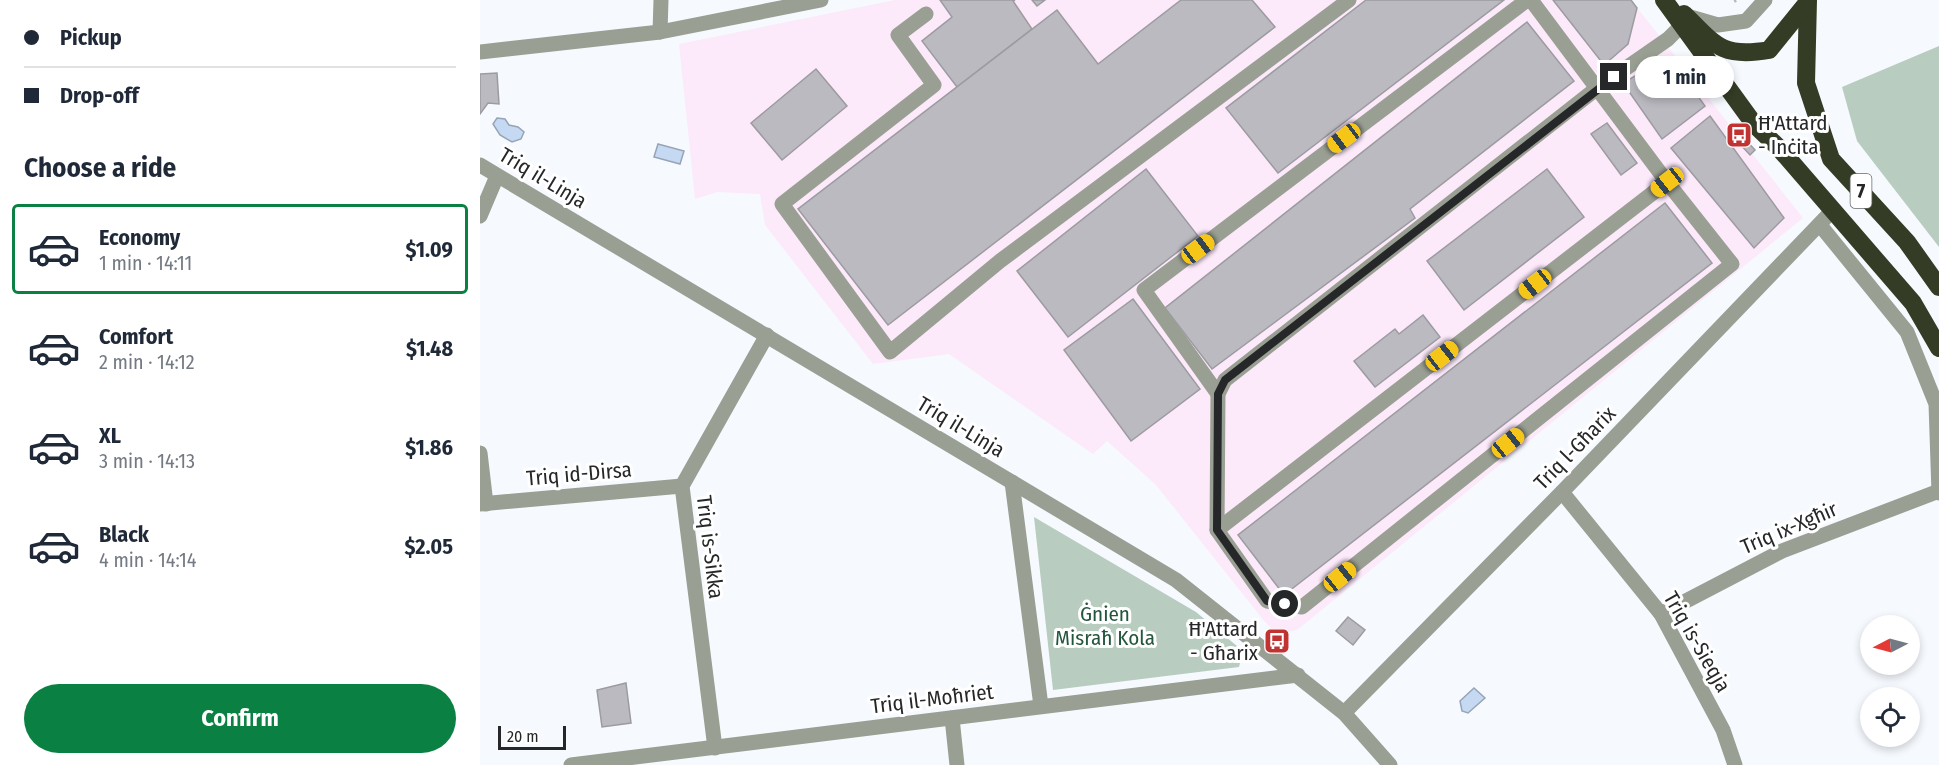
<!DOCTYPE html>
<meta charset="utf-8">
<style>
body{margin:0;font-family:"Fira Sans Condensed",sans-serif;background:#f6f6f7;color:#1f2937;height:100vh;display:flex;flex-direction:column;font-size:22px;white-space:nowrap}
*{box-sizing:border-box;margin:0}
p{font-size:20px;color:#747a83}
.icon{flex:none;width:33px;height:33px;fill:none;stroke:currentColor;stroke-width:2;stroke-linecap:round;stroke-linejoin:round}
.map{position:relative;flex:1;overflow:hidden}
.panel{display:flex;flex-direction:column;background:#fff;width:480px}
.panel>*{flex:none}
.guide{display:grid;align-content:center;height:132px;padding:0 24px;background:#fff}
.needle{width:39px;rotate:264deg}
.fabs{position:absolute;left:1380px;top:615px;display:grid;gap:12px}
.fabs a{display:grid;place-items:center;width:60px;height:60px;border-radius:50%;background:#fff;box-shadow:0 3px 9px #0003;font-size:30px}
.scale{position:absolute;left:18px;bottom:15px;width:68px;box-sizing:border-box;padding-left:6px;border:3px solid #262729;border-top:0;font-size:16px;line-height:21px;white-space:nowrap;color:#262729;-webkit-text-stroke:4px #fff;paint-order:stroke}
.end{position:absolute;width:27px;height:27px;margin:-14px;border:8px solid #262729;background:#fff;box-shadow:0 0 0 3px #fff}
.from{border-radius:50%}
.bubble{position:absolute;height:42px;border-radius:21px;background:#fff;box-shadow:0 3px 9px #0003;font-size:20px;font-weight:700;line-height:42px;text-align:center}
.car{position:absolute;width:18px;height:36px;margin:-18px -9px;border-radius:8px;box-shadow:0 0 4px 2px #0007;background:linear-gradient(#f5c518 24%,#345 0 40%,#f5c518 0 76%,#345 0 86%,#f5c518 0)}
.guide b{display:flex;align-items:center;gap:21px;height:57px;font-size:22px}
.guide b+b{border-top:2px solid #e0e1e3}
.guide i{width:15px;height:15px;background:#1f2937}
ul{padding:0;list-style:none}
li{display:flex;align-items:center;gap:18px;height:90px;margin:0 12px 9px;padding:0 12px;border:3px solid transparent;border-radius:6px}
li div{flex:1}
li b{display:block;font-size:22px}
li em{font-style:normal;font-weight:700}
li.selected{border-color:#0b8043}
li>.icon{width:54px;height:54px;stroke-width:1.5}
h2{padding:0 24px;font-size:27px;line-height:72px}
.button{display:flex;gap:12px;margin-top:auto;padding:12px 24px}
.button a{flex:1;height:69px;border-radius:36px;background:#0b8043;color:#fff;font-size:24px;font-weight:700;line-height:69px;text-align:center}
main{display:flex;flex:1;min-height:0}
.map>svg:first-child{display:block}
.industrial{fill:#fce9fa}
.green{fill:#b8cdc0}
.water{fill:#c6d9f3;stroke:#96a4b6;stroke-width:1.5}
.building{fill:#bbbac0;stroke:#9c9ba1;stroke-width:1.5}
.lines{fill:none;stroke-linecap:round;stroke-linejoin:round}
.path{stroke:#b6b9bd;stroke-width:4;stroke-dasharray:3 3;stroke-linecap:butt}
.minor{stroke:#9a9f93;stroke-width:15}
.highway{stroke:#343c25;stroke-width:18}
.route{stroke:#262729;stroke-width:8}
.labels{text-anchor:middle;stroke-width:6;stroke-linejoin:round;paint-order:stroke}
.shield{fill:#fff;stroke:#676869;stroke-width:1.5}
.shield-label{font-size:20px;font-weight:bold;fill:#262729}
.poi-label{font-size:21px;fill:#262729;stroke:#fff;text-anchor:start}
.street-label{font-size:21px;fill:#262729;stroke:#fff}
.park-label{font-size:21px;fill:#23563c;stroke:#fff}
</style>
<main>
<section class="panel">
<div class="guide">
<b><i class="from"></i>Pickup</b>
<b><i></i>Drop-off</b>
</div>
<h2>Choose a ride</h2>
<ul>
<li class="selected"><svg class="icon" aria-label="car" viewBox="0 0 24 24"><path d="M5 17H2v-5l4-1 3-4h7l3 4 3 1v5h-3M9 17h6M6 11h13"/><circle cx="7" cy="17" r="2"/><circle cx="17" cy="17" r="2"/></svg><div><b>Economy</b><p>1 min · 14:11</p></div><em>$1.09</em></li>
<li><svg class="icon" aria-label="car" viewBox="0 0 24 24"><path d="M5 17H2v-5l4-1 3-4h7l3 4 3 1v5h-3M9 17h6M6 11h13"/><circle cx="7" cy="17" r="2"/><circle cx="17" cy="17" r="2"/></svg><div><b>Comfort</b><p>2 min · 14:12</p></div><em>$1.48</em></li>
<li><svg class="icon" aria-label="car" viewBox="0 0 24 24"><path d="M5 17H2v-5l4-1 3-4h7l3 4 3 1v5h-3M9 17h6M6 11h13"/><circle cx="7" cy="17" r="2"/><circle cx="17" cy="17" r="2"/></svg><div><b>XL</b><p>3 min · 14:13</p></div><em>$1.86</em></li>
<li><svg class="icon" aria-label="car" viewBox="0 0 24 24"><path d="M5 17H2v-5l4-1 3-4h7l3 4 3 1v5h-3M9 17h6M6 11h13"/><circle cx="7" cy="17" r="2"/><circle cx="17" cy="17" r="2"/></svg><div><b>Black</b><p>4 min · 14:14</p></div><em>$2.05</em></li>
</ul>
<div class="button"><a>Confirm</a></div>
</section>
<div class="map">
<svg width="1459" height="765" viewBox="0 0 1459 765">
<rect width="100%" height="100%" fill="#f6faff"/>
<path class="industrial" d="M415,0h736l172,218 -506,412 -19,4 -13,-12 -109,-137 -49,-44 -14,13 -144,-100 -76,10 -108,-139 -5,-31 -43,-2 -22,7 -16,-155z"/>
<g class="green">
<path d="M1459,46v201l-82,-106 -15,-54z"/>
<path d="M554,517l162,95 47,39 -4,16 -186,23z"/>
</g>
<g class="water">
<path d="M17,118l8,1 4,6 9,2 6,5 -3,7 -9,3 -12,-7 -7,-11z"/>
<path d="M178,144l26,7 -4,13 -26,-7z"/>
<path d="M994,688l11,10 -17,15 -6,-2 -2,-10z"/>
</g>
<g class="building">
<path d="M460,0h75l-2,1 19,28 -75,58 -35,-46 30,-24z"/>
<path d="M552,0h13l-8,6z"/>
<path d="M701,0h71l23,27 -387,298 -90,-116 259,-199 41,54z"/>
<path d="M886,0h138l-226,173 -52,-65z"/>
<path d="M1073,0h78l6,8 -9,36 -24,21z"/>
<path d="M1047,22l47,59 -164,128 5,9 -203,151 -47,-61z"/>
<path d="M1184,65l19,10 22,31 -43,33 -39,-56 24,-14z"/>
<path d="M336,69l31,37 -65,54 -31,-37z"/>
<path d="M17,73l2,31 -11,-1 -8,11v-40z"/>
<path d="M1230,116l74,102 -30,30 -83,-100z"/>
<path d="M1127,123l30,40 -16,12 -30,-41z"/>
<path d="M1264,138l11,12 -5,5 -11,-12z"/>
<path d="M666,169l52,67 -130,101 -51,-66z"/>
<path d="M1067,169l37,48 -120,93 -37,-49z"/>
<path d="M1185,203l47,60 -428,332 -46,-60z"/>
<path d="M653,299l67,90 -69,52 -67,-91z"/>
<path d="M943,315l17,22 -65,50 -21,-26 41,-32 4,5z"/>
<path d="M868,617l17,13 -12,15 -17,-14z"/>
<path d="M146,683l5,40 -29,4 -5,-37z"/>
</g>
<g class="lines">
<path class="path" d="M1254,1l2,-1"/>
<g class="minor">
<path d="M1051,0l136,182 65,82 -430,343 -35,-6 -50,-71 450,-348"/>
<path d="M446,14l-28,21 36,50 -152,119 108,148 110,-91 349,-261"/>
<path d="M1207,16l31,9 28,-4 19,-21"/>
<path d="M180,32l1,-32"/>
<path d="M0,52l180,-20 161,-32"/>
<path d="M0,165l696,415 168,133 46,52"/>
<path d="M0,216l17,-40"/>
<path d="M1340,225l87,107 29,72 3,89"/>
<path d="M738,394l-74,-104 383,-290"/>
<path d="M0,453l6,51"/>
<path d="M532,482l29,224"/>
<path d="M1082,492l99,122 62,116 12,35"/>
<path d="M0,504l202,-18"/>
<path d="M737,530l1,-136 7,-14 371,-291 72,-50 14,-14"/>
<path d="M1181,614l121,-63 157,-60"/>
<path d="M864,713l218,-221 271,-282"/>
<path d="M472,718l5,47"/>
<path d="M235,748l-33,-262 85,-151"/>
<path d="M91,765l727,-90"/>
</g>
<g class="highway">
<path d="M1184,0l90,124 25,24 134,155 26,45"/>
<path d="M1328,0l-2,83 25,76 76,83 32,45"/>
<path d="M1204,14c32,32 38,44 85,36l38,-47"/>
</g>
</g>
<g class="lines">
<path class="route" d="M805,604l-18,-3 -50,-71 1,-136 7,-14 389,-303"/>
</g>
<defs>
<g id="bus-square" transform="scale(1.35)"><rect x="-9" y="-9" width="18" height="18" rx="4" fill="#c13232" stroke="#fff"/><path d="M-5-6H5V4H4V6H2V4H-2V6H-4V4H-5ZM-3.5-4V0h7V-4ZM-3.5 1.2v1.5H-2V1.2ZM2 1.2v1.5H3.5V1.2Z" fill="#fff"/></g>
</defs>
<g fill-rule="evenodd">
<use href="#bus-square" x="1259" y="135"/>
<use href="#bus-square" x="797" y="641"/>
</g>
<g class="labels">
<rect class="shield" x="1370.5" y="174" width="21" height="34" rx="4.5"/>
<g class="shield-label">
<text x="1381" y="198">7</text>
</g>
<g class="poi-label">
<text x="1278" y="130">Ħ'Attard<tspan x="1278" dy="24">- Inċita</tspan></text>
<text x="778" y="636" text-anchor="end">Ħ'Attard<tspan x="778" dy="24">- Għarix</tspan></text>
</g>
<g class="street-label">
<text transform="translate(63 178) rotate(31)" y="7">Triq il-Linja</text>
<text transform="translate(481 427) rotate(31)" y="7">Triq il-Linja</text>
<text transform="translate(1095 448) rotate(-46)" y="7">Triq l-Għarix</text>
<text transform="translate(99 474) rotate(-5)" y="7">Triq id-Dirsa</text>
<text transform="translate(1309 528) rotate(-23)" y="7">Triq ix-Xgħir</text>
<text transform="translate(230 547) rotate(83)" y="7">Triq is-Sikka</text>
<text transform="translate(1217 642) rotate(60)" y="7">Triq is-Sieqja</text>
<text transform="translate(452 699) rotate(-7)" y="7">Triq il-Moħriet</text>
</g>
<g class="park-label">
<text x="625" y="621">Ġnien<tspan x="625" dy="24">Misraħ Kola</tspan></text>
</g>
</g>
</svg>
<div class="fabs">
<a><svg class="needle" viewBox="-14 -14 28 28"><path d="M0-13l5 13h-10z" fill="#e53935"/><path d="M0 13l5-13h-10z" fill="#747a83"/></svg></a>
<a><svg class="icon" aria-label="locate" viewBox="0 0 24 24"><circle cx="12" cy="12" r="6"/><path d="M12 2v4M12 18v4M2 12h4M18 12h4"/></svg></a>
</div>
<div class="scale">20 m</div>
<i class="end from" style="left:805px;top:604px"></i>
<i class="end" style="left:1134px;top:77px"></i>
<div class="bubble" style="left:1155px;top:56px;width:99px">1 min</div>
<i class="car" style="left:864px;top:138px;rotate:233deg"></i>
<i class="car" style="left:1187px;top:182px;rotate:232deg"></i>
<i class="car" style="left:718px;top:249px;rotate:53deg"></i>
<i class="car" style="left:1055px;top:284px;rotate:232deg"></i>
<i class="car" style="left:962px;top:356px;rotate:52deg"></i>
<i class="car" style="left:1028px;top:443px;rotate:51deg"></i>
<i class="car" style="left:860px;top:577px;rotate:51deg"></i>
</div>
</main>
